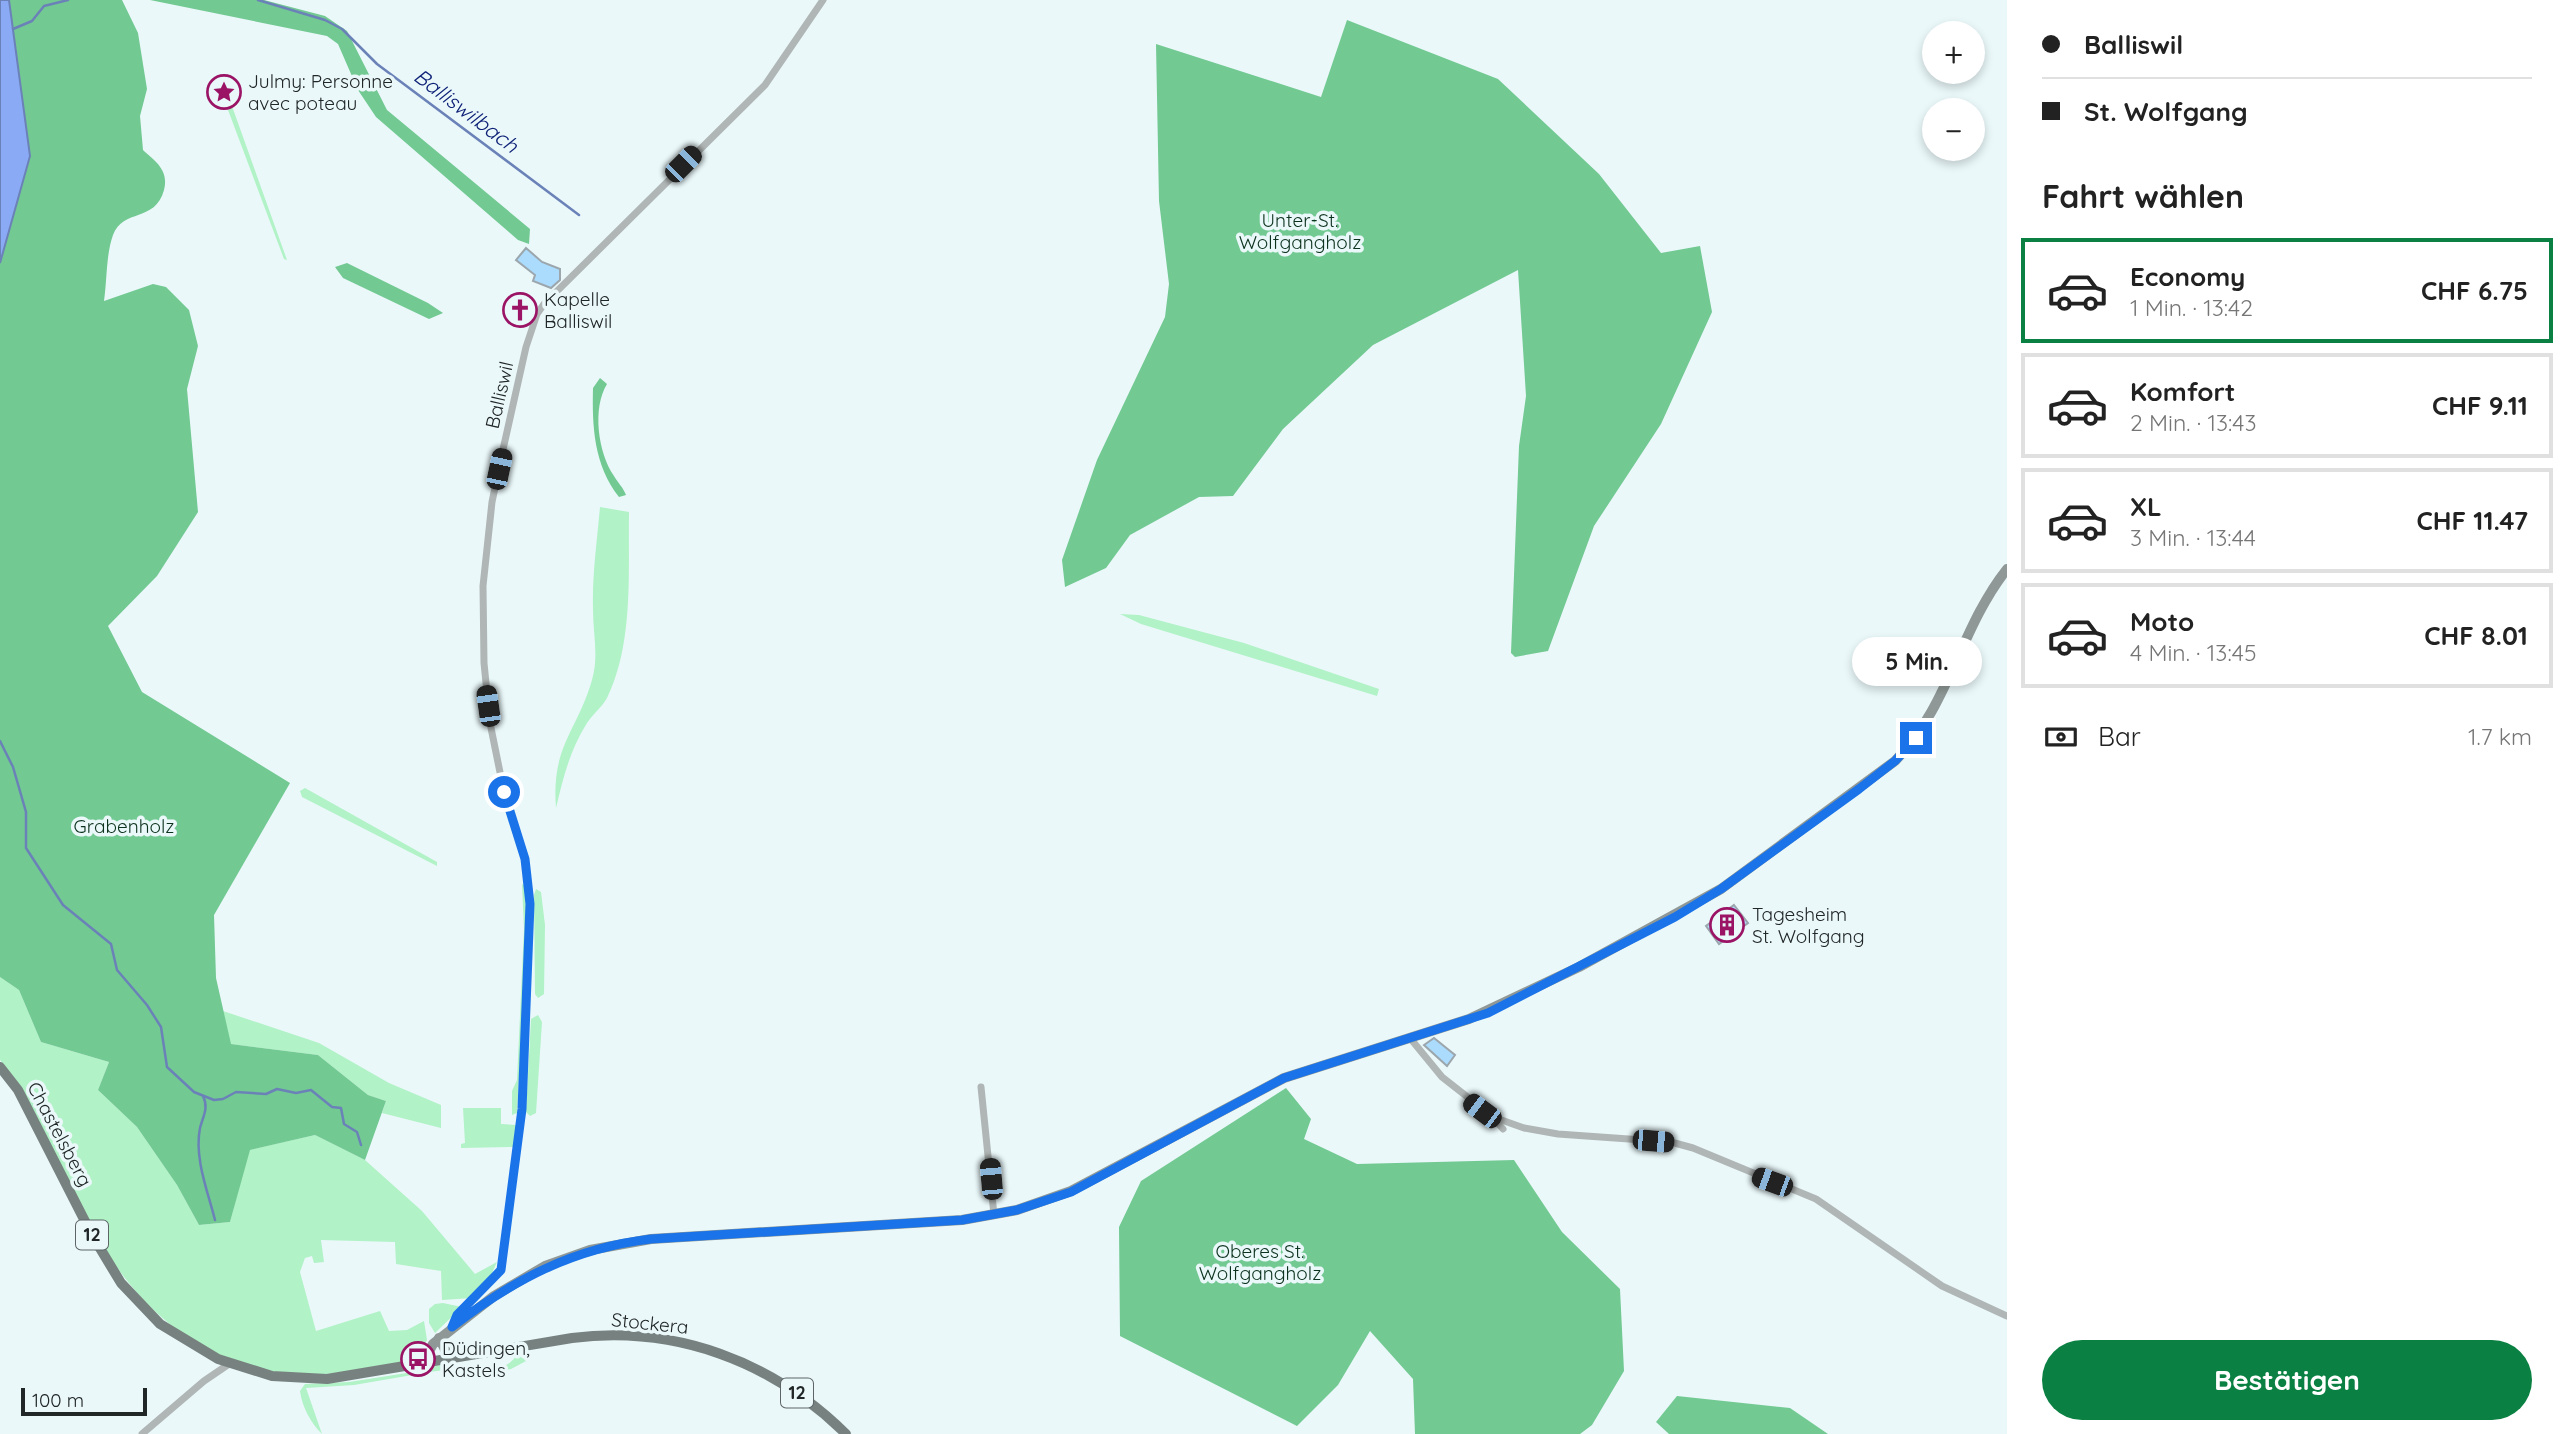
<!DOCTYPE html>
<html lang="de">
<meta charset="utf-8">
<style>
body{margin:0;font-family:Quicksand,sans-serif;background:#f2f2f2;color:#222;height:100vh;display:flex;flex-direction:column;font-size:26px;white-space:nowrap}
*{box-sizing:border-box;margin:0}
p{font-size:23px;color:#767676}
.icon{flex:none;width:38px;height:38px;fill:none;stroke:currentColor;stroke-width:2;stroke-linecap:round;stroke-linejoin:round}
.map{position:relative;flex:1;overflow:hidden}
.sheet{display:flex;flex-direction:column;background:#fff;width:560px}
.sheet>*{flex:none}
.banner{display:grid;align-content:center;height:154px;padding:0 35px;background:#fff}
.fabs{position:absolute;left:1922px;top:21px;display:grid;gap:14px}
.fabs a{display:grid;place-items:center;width:63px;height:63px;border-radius:50%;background:#fff;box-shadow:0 4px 10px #0003;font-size:35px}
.scale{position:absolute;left:21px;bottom:18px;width:126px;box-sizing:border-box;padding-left:7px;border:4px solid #212627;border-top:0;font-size:19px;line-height:24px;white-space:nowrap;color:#212627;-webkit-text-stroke:5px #eaf8fa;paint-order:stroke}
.end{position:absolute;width:32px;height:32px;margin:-16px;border:9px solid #1a73e8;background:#fff;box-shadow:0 0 0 4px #fff}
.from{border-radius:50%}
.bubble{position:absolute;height:49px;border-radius:24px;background:#fff;box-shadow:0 4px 10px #0003;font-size:23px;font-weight:700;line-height:49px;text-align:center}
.car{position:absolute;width:21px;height:42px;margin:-21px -10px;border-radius:9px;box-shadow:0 0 5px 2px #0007;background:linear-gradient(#222 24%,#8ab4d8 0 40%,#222 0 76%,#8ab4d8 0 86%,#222 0)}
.banner b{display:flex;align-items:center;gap:24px;height:66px;font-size:26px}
.banner b+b{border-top:2px solid #e0e0e0}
.banner i{width:18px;height:18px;background:#222}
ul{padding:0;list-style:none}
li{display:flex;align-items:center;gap:21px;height:105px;margin:0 14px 10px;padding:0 21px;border:4px solid #e0e0e0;border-radius:0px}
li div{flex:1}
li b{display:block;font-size:26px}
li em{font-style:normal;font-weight:700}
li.active{border-color:#0b8043}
li>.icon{width:63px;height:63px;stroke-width:1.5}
h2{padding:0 35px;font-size:32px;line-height:84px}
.pay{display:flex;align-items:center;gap:18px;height:77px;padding:0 35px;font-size:26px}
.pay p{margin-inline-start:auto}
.action{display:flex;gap:14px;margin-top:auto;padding:14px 35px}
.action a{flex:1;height:80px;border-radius:42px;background:#0b8043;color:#fff;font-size:28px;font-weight:700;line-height:80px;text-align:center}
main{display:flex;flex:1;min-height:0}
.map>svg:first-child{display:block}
.green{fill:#b1f2c6}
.forest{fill:#72c992}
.water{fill:#8baaf6;stroke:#6b82b8;stroke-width:2}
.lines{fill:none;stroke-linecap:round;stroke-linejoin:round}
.stream{stroke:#6b82b8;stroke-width:2.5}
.building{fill:#abdcfe;stroke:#9ca6ad;stroke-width:2}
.street{stroke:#b0b6b5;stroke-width:7}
.secondary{stroke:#8f9896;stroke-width:10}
.primary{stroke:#778280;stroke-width:10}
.route{stroke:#1a73e8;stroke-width:9}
.labels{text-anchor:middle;stroke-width:7;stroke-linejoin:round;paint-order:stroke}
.shield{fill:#eaf8fa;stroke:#5d6566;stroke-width:2}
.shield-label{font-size:18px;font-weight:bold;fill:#212627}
.poi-label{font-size:19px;fill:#212627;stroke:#eaf8fa;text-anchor:start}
.park-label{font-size:19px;fill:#0c321d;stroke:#eaf8fa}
.street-label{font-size:19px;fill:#212627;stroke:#eaf8fa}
.water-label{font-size:21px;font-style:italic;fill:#0f2277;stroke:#eaf8fa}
</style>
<main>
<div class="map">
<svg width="2007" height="1434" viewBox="0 0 2007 1434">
<rect width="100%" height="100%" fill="#eaf8fa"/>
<g class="green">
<path d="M224,77l4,18 59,165 -3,-1 -62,-165 -2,-16z"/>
<path d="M600,507l29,5c-1,60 5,130 -22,186 -5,9 -14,16 -20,25 -17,27 -24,55 -31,85 -5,-62 21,-76 36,-128 7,-24 1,-46 1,-70 -1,-34 4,-69 7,-103z"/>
<path d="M1120,614l19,1 105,28 135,46 -2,7 -236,-72z"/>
<path d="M305,788l132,74v4l-135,-69 -2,-6z"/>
<path d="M522,884l3,2 2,46 -10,181 -5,2v-24l5,-11 7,-151z"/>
<path d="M536,889l5,3 4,33 -1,69 -6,4 -3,-4 -1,-99z"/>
<path d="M0,977l19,13 22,52 68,20 -11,28 39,37 40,58 22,40 31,-3 19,-72 66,-15 50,25 57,51 53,63 22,-12 -10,22 -15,14 -30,2 -1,-29 -45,-7 -1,-22 -74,-2 3,22 -10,1 -2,-7 -7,2 -5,14 16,59 64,-20 9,20 18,-1 17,-9 3,19 -9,17c-19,12 -82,18 -104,17 -14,0 -30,1 -43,-2 -150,-34 -189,-166 -252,-288l-19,-24z"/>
<path d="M223,1011l96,32 70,40 52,22v23l-59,-15 4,-12 -18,-6 -50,-40 -88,-11z"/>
<path d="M538,1015l4,7 -6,91 -6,3 -4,-4 5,-93z"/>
<path d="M463,1108h38v16l15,1 -3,22 -52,1v-4l4,-1z"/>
<path d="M443,1303l19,4 -27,26 -6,-10v-14l6,-5z"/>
<path d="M517,1354l11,6 -17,9 -38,7 -21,-7 -23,3 2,-5c7,-1 15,-4 23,-2 18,4 52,11 63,-11z"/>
<path d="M426,1370l-2,3 -70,12 -48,3 16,46c-11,-11 -20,-27 -22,-43l5,-7 44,-2z"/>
</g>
<g class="forest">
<path d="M9,0h113l16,33 9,56 -7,27 3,34c13,12 26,20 21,40 -9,33 -41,18 -51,45 -7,19 -6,46 -9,66l49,-17 13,3 23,23 9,36 -11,43 11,123 -41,64 -49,50 34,66 148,91 -76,132 2,63 15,66 87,11 50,40 18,6 -21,59 -50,-25 -65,15 -20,72 -31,3 -22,-40 -40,-58 -39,-37 11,-28 -68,-20 -22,-52 -19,-13v-714l29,-107z"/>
<path d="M150,0h114l61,16 22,15 40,79 143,119 -1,15 -11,-4 -142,-123 -18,-27 -20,-46 -11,-8z"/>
<path d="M1347,20l151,59 101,95 62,79 39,-7 12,66 -51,112 -67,102 -46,125 -33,6 -4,-4 8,-207 7,-50 -8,-126 -145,75 -90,84 -50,67 -34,1 -69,38 -24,33 -41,19 -3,-27 35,-100 68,-143 4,-33 -10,-83 -3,-157 165,53z"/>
<path d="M347,263l81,40 15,10 -14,6 -86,-41 -8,-11z"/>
<path d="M600,378l7,6c-15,24 -9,69 7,92 4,7 9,11 12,19l-7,2c-25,-32 -27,-70 -26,-109z"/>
<path d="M1286,1088l25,31 -7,20 53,25 157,-4 48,72 58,57 4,82 -32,54 -12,9h-165l-2,-55 -43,-48 -32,54 -41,41 -177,-90 -1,-109 22,-46z"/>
<path d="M1677,1396l113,12 38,26h-159l-13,-12z"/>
</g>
<path class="water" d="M0,0h9l21,156 -30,107z"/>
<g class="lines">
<g class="stream">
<path d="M258,0l67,20 17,9 35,35 202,151"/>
<path d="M13,29l19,-8 12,-15 24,-6"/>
<path d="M0,741l13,26 13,45v36l37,57 48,39 6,26 30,35 14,22 6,40 27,25 20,8 9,-1 13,-7 30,2 11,-5 19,4 15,-3 21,17 9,1 3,16 13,8 4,13"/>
<path d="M203,1096c6,12 0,20 -3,32 -6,30 8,64 15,92"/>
</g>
</g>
<g class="building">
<path d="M526,248l16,14 18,7v11l-9,8 -18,-7 2,-6 -19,-15z"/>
<path d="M1734,905l14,18 -29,21 -13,-18z"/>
<path d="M1434,1038l21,17 -8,11 -23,-21z"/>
</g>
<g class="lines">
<g class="street">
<path d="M1410,1038l32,39 51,40 31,11 34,6 113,8 22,6 123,51 126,87 65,30"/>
<path d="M981,1087l13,128"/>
<path d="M1493,1118l10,11"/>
<path d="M452,1327l5,-12 44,-45 21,-161 8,-205 -5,-46 -21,-66 -14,-69 -6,-60 -1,-77 9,-84 10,-48 24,-107 11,-33 7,-10 221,-219 58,-85"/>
<path d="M142,1434l62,-53 25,-17"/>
</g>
<g class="secondary">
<path d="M439,1338l11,21"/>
<path d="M427,1363l1,-10 5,-9 61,-48 51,-30 45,-16 61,-11 311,-19 55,-10 54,-19 213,-113 185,-59 110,-52 142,-78 174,-128c54,-54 65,-133 112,-192"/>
</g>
<path class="primary" d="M0,1067l18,23 74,145 29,48 39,41 58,35 54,17 55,3 245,-41c103,-13 200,23 274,96"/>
</g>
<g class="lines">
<path class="route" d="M504,792l21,67 5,45 -8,205 -21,161 -44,45 -5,12c61,-47 121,-79 199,-88l311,-19 55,-10 54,-18 213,-114 204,-65 187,-96 46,-28 138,-100 36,-28 21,-23"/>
</g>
<defs>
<g id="sight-ring" transform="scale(1.75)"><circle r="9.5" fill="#eaf8fa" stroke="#9a1365" stroke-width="1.5"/><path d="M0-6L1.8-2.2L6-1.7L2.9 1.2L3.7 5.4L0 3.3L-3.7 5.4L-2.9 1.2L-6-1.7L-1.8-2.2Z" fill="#9a1365"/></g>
<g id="church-ring" transform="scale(1.75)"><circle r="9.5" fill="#eaf8fa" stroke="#9a1365" stroke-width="1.5"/><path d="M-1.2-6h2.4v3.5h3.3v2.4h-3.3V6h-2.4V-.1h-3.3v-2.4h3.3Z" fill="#9a1365"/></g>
<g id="building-ring" transform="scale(1.75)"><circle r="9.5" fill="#eaf8fa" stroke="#9a1365" stroke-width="1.5"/><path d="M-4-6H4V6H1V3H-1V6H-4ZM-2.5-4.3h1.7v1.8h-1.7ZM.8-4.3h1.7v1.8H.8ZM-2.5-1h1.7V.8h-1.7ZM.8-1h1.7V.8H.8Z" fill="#9a1365"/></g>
<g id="bus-ring" transform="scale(1.75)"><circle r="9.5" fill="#eaf8fa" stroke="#9a1365" stroke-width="1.5"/><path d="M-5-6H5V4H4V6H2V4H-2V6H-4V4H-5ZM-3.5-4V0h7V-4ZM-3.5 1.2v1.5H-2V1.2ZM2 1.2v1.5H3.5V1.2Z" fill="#9a1365"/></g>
</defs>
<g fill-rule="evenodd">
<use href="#sight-ring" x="224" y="92"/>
<use href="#church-ring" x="520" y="310"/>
<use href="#building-ring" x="1727" y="925"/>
<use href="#bus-ring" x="418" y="1359"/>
</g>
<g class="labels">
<g class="shield">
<rect x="76" y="1220.5" width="32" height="29" rx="5"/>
<rect x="781" y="1378.5" width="32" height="29" rx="5"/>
</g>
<g class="shield-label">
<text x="92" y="1241">12</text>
<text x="797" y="1399">12</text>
</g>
<g class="poi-label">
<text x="248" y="88">Julmy: Personne<tspan x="248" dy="22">avec poteau</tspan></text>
<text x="544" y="306">Kapelle<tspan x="544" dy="22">Balliswil</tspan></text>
<text x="1752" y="921">Tagesheim<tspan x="1752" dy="22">St. Wolfgang</tspan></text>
<text x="442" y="1355">Düdingen,<tspan x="442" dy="22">Kastels</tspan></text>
</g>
<g class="park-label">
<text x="1300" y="227">Unter-St.<tspan x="1300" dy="22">Wolfgangholz</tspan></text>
<text x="124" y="833">Grabenholz</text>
<text x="1260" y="1258">Oberes St.<tspan x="1260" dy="22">Wolfgangholz</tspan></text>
</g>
<g class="street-label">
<text transform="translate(499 395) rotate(-77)" y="7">Balliswil</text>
<text transform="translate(60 1134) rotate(62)" y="7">Chastelsberg</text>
<text transform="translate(650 1323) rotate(6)" y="7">Stockera</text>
</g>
<g class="water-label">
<text transform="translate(466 111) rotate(37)" y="7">Balliswilbach</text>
</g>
</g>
</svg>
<div class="fabs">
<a>+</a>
<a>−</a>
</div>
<div class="scale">100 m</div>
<i class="end from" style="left:504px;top:792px"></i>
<i class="end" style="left:1916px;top:738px"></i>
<div class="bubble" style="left:1852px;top:637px;width:130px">5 Min.</div>
<i class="car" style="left:683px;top:164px;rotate:45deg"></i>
<i class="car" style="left:499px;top:469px;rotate:12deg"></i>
<i class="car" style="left:488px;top:706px;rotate:352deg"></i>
<i class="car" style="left:1482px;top:1111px;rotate:307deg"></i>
<i class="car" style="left:1653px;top:1141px;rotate:95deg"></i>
<i class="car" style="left:991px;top:1179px;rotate:355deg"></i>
<i class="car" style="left:1772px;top:1182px;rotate:290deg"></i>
</div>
<section class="sheet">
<div class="banner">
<b><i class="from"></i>Balliswil</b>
<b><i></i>St. Wolfgang</b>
</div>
<h2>Fahrt wählen</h2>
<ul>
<li class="active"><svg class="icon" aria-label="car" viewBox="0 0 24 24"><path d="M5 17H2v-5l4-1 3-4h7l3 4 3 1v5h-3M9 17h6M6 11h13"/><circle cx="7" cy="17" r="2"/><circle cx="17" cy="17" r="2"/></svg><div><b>Economy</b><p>1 Min. · 13:42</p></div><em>CHF 6.75</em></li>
<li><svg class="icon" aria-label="car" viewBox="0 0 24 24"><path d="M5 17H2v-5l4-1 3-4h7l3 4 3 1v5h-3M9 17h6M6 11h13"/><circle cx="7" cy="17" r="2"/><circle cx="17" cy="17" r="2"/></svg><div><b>Komfort</b><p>2 Min. · 13:43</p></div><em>CHF 9.11</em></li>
<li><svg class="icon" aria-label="car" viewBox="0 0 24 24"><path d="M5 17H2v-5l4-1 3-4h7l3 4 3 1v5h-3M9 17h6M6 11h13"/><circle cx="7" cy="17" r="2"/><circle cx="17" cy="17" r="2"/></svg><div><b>XL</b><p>3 Min. · 13:44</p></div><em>CHF 11.47</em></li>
<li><svg class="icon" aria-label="car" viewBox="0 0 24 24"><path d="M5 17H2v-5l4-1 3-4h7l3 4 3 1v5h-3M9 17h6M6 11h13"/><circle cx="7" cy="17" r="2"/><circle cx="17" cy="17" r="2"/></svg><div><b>Moto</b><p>4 Min. · 13:45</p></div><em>CHF 8.01</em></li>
</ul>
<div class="pay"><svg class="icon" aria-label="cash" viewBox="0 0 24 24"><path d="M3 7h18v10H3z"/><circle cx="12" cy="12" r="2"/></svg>Bar<p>1.7 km</p></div>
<div class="action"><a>Bestätigen</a></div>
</section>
</main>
